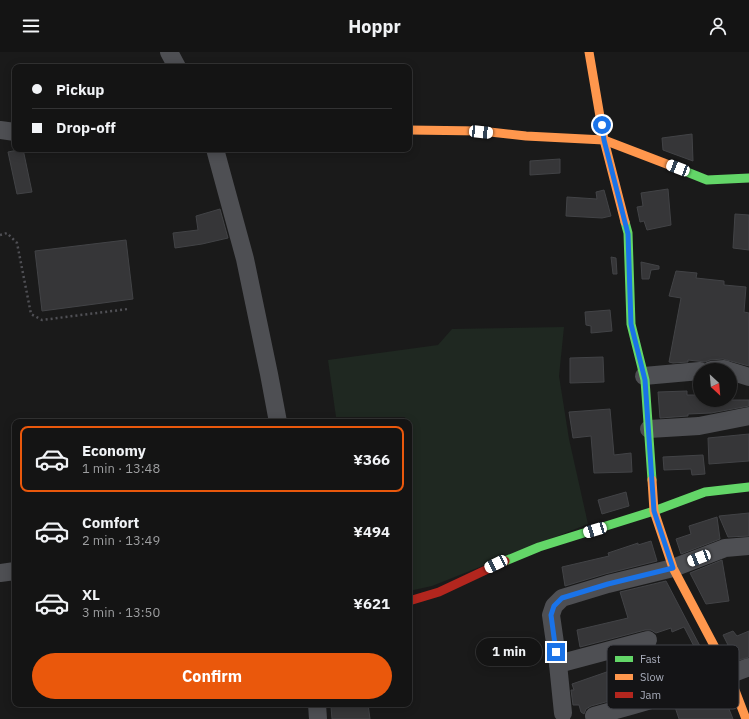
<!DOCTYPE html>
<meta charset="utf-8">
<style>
body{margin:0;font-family:"IBM Plex Sans",sans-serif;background:#212122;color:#f1f3f6;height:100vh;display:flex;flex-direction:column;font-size:15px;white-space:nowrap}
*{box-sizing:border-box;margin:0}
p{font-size:13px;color:#9d9ea0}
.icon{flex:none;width:22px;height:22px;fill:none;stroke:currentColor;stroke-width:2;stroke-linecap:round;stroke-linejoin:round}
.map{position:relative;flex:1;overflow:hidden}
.sheet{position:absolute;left:12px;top:367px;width:400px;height:288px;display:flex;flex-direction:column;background:#141414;border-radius:8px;box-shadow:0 2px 10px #0003,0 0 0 1px #333334}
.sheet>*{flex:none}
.top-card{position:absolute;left:12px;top:12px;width:400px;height:88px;border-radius:8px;box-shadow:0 2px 10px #0003,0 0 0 1px #333334;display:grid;align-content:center;height:88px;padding:0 20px;background:#141414}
.needle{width:26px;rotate:154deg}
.tools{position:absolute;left:693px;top:311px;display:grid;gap:8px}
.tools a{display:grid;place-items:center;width:44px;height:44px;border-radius:50%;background:#141414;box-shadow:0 2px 10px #0003,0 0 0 1px #333334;font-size:20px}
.end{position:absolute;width:18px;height:18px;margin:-9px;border:5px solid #1a73e8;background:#fff;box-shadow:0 0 0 2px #fff}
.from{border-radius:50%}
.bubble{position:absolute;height:28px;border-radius:14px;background:#141414;box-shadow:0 2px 10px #0003,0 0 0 1px #333334;font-size:13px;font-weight:700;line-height:28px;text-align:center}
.car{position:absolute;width:12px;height:24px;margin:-12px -6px;border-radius:5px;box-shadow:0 0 3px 1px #0007;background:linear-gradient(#fff 24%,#345 0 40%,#fff 0 76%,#345 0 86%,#fff 0)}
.top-card b{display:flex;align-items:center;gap:14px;height:38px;font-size:15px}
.top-card b+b{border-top:1px solid #333334}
.top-card i{width:10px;height:10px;background:#f1f3f6}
ul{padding:7px 0 0;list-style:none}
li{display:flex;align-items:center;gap:12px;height:66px;margin:0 8px 6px;padding:0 12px;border:2px solid transparent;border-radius:8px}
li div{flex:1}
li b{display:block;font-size:15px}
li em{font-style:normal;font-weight:700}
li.on{border-color:#ea580c}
li>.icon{width:36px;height:36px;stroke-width:1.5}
.cta{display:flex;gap:8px;margin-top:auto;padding:8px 20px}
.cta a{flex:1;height:46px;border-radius:24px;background:#ea580c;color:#fff;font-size:16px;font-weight:700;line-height:46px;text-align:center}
header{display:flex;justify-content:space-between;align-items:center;height:52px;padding:0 20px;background:#141414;font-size:18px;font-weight:700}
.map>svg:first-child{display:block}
.green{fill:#1f2821}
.building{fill:#363638;stroke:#424346}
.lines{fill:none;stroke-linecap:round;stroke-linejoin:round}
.path{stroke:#505055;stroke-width:2.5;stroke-dasharray:2 3;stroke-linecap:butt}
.street{stroke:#4e4f53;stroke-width:18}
.fast{stroke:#63d668;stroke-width:9}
.slow{stroke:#ff974d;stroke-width:9}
.jam{stroke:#b3261e;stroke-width:9}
.route{stroke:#1a73e8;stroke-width:5}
.key{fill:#141416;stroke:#414248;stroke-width:1}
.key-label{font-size:11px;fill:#aaaebc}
</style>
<header><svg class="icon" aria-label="menu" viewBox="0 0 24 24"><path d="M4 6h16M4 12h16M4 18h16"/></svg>Hoppr<svg class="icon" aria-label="person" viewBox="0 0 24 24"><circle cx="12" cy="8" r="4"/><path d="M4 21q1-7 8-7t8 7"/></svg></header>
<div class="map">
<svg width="749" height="667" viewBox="0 0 749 667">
<rect width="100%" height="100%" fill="#1a1a1a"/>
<path class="green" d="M564,275l-5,49 10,63 19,85 -156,62 -23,5v-169h-3l-1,-5h-69l-8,-57 110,-15 14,-16z"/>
<g class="building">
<path d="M692,82l1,27 -30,-11 -1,-12z"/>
<path d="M23,97l9,43 -15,2 -9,-42z"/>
<path d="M560,107v14l-30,2v-14z"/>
<path d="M668,137l3,36 -24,5 -3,-9 -4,1 -3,-15 6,-1 -2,-13z"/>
<path d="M604,138l7,26 -9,2 -36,-2 1,-19 30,2 -1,-7z"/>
<path d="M220,157l8,29 -26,6 -27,4 -2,-15 25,-3 -2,-14z"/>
<path d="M735,162l14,1v35l-16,-2z"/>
<path d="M126,188l7,59 -91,12 -7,-60z"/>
<path d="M611,205l5,1 1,16h-4z"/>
<path d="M641,210l18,4v3l-8,1 -2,9h-7z"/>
<path d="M676,219l21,2 -1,5 28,3v4l22,2 -2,25 5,1v53l-26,-7 -13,1 -5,2 -17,-2v2l-15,1 -4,-1 12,-64 -12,-2z"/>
<path d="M610,258l2,21 -21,2v-7l-5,-1 -1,-13z"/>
<path d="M603,305l1,25 -34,1v-25z"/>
<path d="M687,339v4h13v5h49v6l-38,7 -23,1v2l-28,2 -2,-26z"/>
<path d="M610,357l4,46 17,-2 1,19 -38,1 -3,-37 -18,2 -4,-26z"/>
<path d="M749,382v27l-40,3 -1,-26z"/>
<path d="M703,403l2,19 -13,1 -1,-6 -27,1 -1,-13z"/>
<path d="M626,440l3,14 -27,8 -4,-14z"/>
<path d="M749,461v23l-21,1 -9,-21z"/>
<path d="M717,465l3,22 -39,15 -5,-15 15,-5 -2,-8z"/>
<path d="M651,489l6,20 -52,13 -40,12 -3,-19 47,-11 -1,-3 30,-10v2z"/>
<path d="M722,508l7,41 -23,3 -16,-31z"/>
<path d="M666,529l46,88 -63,21 -58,16 -5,3 -2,5 -3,-2 -2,-7h-6l-2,-15h3l-2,-6 49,-17 3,13 45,-12 -1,-2 30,-12 -14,-27 -12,5 -1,-4 -15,5 -5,-3h-6l-65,17 -3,-17 51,-12 -8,-26z"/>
<path d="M733,579l4,5 12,-5v26l-13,4 -13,-26z"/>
<path d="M721,637l12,30h-54l-5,-15z"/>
<path d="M346,652h22l2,15h-38l-1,-12 15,-2z"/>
</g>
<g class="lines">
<path class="path" d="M0,183l7,-2 10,10 14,71 11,6 86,-11"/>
<g class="street">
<path d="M169,0l8,15"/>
<path d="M0,78l15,2"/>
<path d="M215,97l30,110 24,115 9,48"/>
<path d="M711,318l13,-1 3,1"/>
<path d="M730,319l19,6"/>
<path d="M644,324l56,-5"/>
<path d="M649,377l50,-3 50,-10"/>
<path d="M0,521l15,-2"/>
<path d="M558,612l90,-24"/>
<path d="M317,652l1,15"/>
<path d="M563,661l-5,-49 -7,-49 3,-9 8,-8 46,-14 65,-16 52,-20 24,-2"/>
<path d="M594,664c52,-14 104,-29 155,-49"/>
</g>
<g class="fast">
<path d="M677,116l30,12 42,-2"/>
<path d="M625,170l3,11 3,91 14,56 7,100"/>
<path d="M505,509l34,-14 115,-36 51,-19 44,-5"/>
</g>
<g class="slow">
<path d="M589,0l15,88 21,82"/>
<path d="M409,78l72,1 45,5 78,4 73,28"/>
<path d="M652,428l2,31 19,57 55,104 18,47"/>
</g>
<path class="jam" d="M409,549l30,-9 66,-31"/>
</g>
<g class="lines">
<path class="route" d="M556,600l-5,-37 3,-9 8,-8 46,-14 65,-16 -19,-57 -9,-131 -14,-56 -3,-90 -24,-94 -2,-15"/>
</g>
<rect x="607" y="593" width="132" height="64" rx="6" class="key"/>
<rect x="615" y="604" width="18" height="6" fill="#63d668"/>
<rect x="615" y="622" width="18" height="6" fill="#ff974d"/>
<rect x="615" y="640" width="18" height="6" fill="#b3261e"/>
<g class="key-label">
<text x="640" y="611">Fast</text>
<text x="640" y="629">Slow</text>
<text x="640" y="647">Jam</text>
</g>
</svg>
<div class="tools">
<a><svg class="needle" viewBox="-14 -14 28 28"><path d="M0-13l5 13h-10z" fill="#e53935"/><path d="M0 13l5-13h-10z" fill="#9d9ea0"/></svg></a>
</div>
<i class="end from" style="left:602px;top:73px"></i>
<i class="end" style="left:556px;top:600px"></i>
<div class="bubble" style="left:476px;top:586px;width:66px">1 min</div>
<i class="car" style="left:481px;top:80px;rotate:96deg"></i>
<i class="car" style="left:678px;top:116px;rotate:291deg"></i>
<i class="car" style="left:595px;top:478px;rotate:253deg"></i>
<i class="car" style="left:699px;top:506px;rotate:249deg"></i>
<i class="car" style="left:496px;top:512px;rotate:244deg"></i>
<div class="top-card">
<b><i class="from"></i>Pickup</b>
<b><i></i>Drop-off</b>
</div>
<section class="sheet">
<ul>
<li class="on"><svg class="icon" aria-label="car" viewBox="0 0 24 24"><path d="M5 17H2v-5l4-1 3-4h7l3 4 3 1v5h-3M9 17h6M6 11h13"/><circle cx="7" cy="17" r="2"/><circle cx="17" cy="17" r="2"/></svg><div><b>Economy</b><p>1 min · 13:48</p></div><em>¥366</em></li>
<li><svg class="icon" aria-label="car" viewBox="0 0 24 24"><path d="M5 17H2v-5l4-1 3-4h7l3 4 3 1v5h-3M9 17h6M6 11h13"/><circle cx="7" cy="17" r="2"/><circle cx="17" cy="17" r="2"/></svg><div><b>Comfort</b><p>2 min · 13:49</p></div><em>¥494</em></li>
<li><svg class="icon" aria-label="car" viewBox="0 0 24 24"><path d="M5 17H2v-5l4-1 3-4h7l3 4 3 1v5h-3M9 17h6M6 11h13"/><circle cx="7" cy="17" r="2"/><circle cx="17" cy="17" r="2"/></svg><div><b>XL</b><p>3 min · 13:50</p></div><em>¥621</em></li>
</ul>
<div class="cta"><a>Confirm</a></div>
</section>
</div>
